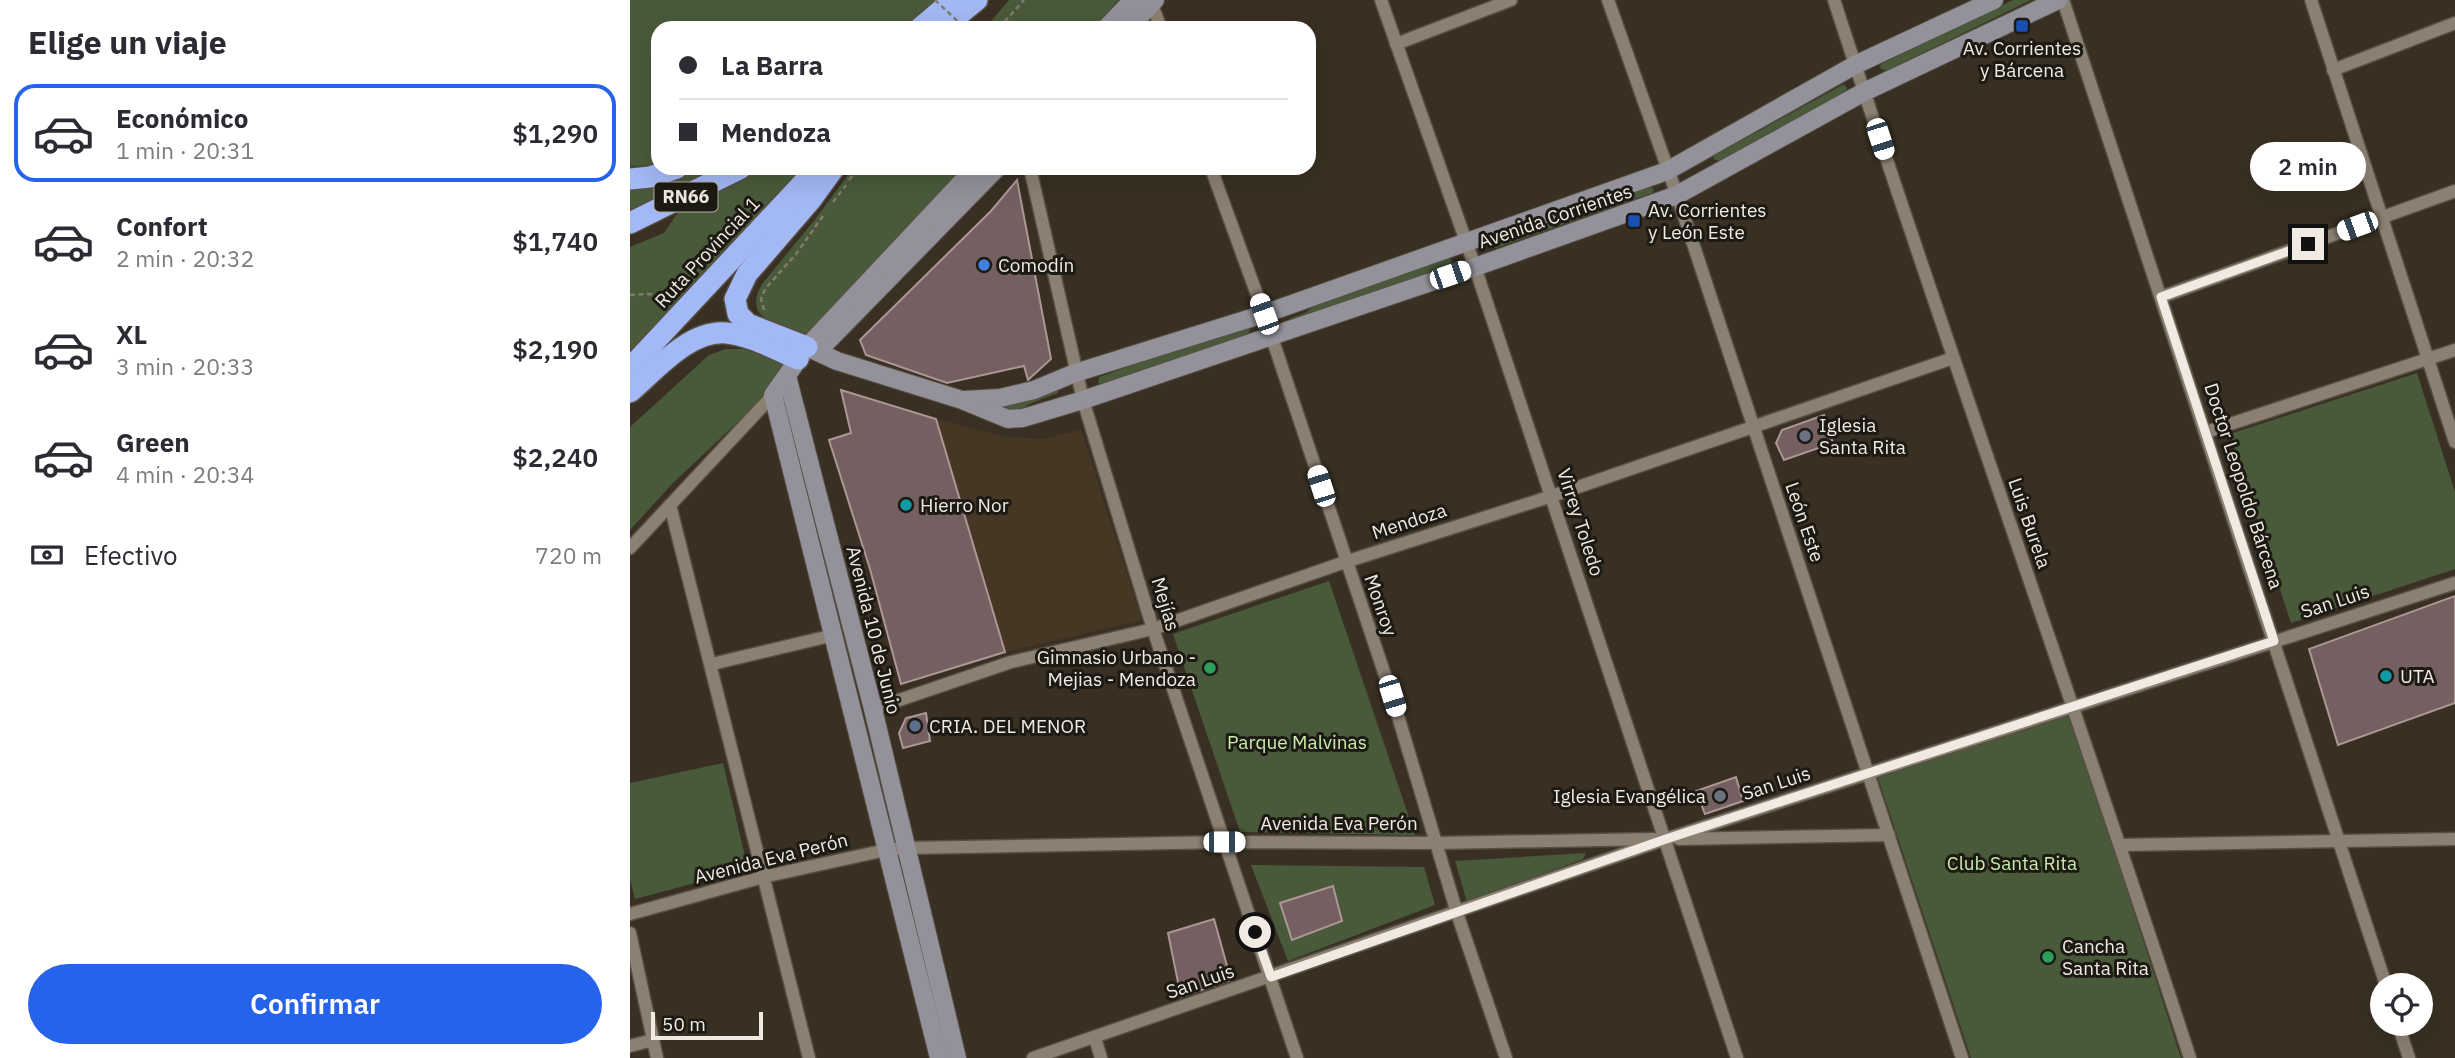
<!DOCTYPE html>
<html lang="es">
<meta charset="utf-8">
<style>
body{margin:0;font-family:"IBM Plex Sans",sans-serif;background:#f7f7f7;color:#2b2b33;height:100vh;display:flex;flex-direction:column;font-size:26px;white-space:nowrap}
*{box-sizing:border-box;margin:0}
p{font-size:23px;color:#7c7c81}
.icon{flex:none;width:38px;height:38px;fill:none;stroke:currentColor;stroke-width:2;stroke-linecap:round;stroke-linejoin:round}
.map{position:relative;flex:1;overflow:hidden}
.drawer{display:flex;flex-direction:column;background:#fff;width:630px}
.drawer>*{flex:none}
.guide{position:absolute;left:21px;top:21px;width:665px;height:154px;border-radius:21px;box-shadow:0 7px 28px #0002;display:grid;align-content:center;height:154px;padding:0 28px;background:#fff}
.controls{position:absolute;left:1740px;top:973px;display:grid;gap:14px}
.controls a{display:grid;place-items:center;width:63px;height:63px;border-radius:50%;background:#fff;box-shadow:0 7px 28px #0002;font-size:35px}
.scale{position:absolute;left:21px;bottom:18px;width:112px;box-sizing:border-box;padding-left:7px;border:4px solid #f1eae2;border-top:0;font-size:19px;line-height:24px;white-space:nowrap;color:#f1eae2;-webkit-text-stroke:5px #1d1913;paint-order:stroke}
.end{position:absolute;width:32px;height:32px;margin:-16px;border:9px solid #f1eae2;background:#111;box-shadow:0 0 0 4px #111}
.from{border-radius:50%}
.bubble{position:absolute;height:49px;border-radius:24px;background:#fff;box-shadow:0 7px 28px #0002;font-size:23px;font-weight:600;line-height:49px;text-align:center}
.car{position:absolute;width:21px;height:42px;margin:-21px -10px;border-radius:9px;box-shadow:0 0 5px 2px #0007;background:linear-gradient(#fff 24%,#345 0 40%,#fff 0 76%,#345 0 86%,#fff 0)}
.guide b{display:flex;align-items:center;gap:24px;height:66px;font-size:26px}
.guide b+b{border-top:2px solid #e1e1e2}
.guide i{width:18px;height:18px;background:#2b2b33}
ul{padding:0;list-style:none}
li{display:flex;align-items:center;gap:21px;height:98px;margin:0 14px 10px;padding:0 14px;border:4px solid transparent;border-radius:21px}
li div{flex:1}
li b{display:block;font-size:26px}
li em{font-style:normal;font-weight:600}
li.on{border-color:#2563eb}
li>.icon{width:63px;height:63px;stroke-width:1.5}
h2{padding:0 28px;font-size:32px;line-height:84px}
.pay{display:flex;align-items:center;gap:18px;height:77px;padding:0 28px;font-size:26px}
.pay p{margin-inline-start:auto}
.button{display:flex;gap:14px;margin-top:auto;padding:14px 28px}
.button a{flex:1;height:80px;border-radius:42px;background:#2563eb;color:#fff;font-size:28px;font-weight:600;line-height:80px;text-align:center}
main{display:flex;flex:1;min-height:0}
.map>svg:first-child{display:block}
.built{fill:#453724}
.green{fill:#495a3a}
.building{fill:#746060;stroke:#ac9696;stroke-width:2}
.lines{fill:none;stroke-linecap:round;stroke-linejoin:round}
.street-casing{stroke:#564f44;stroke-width:15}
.secondary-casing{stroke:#564f44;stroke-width:20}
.highway-casing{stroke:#564f44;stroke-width:24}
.path{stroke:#827a6f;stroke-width:2.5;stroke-dasharray:5 3.5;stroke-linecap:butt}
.street{stroke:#8c8072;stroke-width:12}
.secondary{stroke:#939199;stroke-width:18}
.highway{stroke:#a3b9f5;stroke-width:21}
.path-bridge{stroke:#827a6f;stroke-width:2.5;stroke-dasharray:5 3.5;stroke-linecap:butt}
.route{stroke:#f1eae2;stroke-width:9}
.transit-dot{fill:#1a4fb4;stroke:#1d1913;stroke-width:2.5}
.shop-dot{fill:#3f7fe0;stroke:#1d1913;stroke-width:2.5}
.worship-dot{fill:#6b7280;stroke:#1d1913;stroke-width:2.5}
.culture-dot{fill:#0f9aa8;stroke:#1d1913;stroke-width:2.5}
.leisure-dot{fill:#2e9e5b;stroke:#1d1913;stroke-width:2.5}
.service-dot{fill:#5c6f8a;stroke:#1d1913;stroke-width:2.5}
.labels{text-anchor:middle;stroke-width:6;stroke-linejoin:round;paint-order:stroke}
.shield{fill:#1d1913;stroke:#b1aba4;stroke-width:2}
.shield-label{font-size:18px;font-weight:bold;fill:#f1eae2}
.poi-label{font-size:19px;fill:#f1eae2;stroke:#1d1913;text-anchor:start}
.street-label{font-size:19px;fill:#f1eae2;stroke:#1d1913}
.park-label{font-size:19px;fill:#c8ecaa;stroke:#1d1913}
</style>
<main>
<section class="drawer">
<h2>Elige un viaje</h2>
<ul>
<li class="on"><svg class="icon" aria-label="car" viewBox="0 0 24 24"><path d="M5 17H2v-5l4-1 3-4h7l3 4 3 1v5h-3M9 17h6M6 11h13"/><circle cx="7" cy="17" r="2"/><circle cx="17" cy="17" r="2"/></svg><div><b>Económico</b><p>1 min · 20:31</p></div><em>$1,290</em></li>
<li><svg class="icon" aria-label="car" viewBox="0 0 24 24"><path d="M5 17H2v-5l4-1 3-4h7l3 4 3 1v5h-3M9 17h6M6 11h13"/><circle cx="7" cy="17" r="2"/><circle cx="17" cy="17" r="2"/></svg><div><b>Confort</b><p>2 min · 20:32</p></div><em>$1,740</em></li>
<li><svg class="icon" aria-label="car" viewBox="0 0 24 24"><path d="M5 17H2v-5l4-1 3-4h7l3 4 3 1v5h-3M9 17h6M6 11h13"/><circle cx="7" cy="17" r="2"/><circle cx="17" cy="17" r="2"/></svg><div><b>XL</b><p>3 min · 20:33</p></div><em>$2,190</em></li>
<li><svg class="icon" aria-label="car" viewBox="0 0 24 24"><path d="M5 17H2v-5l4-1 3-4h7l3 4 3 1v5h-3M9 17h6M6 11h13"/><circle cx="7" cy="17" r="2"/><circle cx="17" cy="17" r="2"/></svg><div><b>Green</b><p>4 min · 20:34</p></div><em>$2,240</em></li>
</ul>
<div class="pay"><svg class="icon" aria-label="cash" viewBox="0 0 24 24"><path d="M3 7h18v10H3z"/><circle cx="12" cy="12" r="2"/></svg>Efectivo<p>720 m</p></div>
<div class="button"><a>Confirmar</a></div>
</section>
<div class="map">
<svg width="1825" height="1058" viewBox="0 0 1825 1058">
<rect width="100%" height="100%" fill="#393023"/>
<path class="built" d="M306,419l71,18 36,2 38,-9 61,190 -137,32z"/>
<g class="green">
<path d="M0,0h309l-33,28h-248v137l-28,1z"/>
<path d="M379,0h110l-26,28h-104l-2,-2z"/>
<path d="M1383,0h18l-145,71 -6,-3 1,-4z"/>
<path d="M1214,84l3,4 -1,4 -127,69 -6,-2 2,-4z"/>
<path d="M71,168h21l-92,45v-23c24,1 49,-12 71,-22z"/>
<path d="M131,168h43l-174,186v-107l34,-14 15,-22z"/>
<path d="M223,168h109l-143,155c-4,3 -8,9 -13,11 -8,4 -44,-15 -48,-23 -4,-10 -1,-18 4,-27l51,-62z"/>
<path d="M1020,186l4,4 -2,3 -156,55 -7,-3 1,-3z"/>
<path d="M818,258l5,3 -4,5 -156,54 -4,-1 18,-7 7,-7z"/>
<path d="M615,326l5,4 -3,4 -145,51 -4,-2 1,-6z"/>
<path d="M96,349h17l38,12 3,6 -5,11 -37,40 -69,65 -43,47v-103l79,-72z"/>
<path d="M1787,373l38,119v77l-164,54 -61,-189z"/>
<path d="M428,390v3l-29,11 -8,6 -21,-2v-3l29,-5z"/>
<path d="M699,581l86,254 -175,-3 -67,-198z"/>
<path d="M1440,714l111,344h-210l-93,-280z"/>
<path d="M93,763l25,106 -113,30 -5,-20v-96z"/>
<path d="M956,853l-3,6 -116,43 -12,-41z"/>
<path d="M621,865l173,2 11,38 -147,56z"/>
</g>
<g class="building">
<path d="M387,180l34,179 -23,21 -4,-14 -77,17 -81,-28 -6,-15 131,-129z"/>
<path d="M211,390l95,29 69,233 -104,32 -31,-115 -41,-129 22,-7z"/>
<path d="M1194,415l9,28 -49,17 -8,-17 6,-13z"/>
<path d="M1825,596v107l-117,42 -29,-96z"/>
<path d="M296,713l4,28 -27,7 -4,-15 7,-15z"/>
<path d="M1106,777l7,24 -38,13 -9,-23z"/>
<path d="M703,886l9,35 -50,19 -12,-37z"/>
<path d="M584,919l17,61 -50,17 -13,-64z"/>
</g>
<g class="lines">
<g class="street-casing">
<g id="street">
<path d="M520,0l11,28"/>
<path d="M751,0l94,267 262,791"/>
<path d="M978,0l69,195 285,863"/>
<path d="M1204,0c115,354 241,704 356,1058"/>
<path d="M1433,0l323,985"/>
<path d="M1681,0l144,442"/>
<path d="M766,44l115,-44"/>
<path d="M1703,70l122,-47"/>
<path d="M400,168l53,232 70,229 144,429"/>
<path d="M581,168l53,146 128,382 65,217 49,145"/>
<path d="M1531,297l294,-106"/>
<path d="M1576,432l249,-82"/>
<path d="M40,505l139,553"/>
<path d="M0,548l143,-153"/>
<path d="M82,664l122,-29"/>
<path d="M243,709l138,-47 142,-33 192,-67 207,-66 401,-138"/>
<path d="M1049,839l210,-4"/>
<path d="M1491,845l334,-6"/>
<path d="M0,914l133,-37 123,-27 20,-2 318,-6 212,1 218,-4"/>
<path d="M0,933l27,125"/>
<path d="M1768,1024l11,34"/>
<path d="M465,1038l6,20"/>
<path d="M0,1046l23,-6"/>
<path d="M403,1058l633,-219 789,-256"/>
</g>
</g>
<g class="secondary-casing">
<g id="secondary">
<path d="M476,28l27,-28"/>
<path d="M499,28l26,-28"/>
<path d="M177,347l30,14 125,39 46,19 15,-1 60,-18 392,-133 202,-72 187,-103 194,-92"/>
<path d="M189,350l178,-182"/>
<path d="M157,376l86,333 84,349"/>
<path d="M334,400l36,-2 34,-8 41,-17 189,-59 403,-143 188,-106 139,-65"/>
<path d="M309,1058l-166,-663 34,-48 168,-179"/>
</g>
</g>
<g class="highway-casing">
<g id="highway">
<path d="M290,28l33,-28"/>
<path d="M313,28l34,-28"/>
<path d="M0,179l20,-2 27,-9"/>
<path d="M0,223l111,-55"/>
<path d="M177,347l-59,-23 -10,-10 -3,-15 12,-25 63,-73 24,-33"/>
<path d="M0,368l187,-200"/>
<path d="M0,392c26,-22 59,-62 96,-59 24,2 50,17 72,26"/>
</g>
</g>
<g class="path">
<path d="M369,28l25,-28"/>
<path d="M219,180l10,-12"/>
<path d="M203,202l13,-17"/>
<path d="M0,295l20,-1 18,6"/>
<path d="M134,310l-3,-11 4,-10 31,-35 29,-41"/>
</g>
<use href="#street" class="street"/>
<use href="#secondary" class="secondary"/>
<use href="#highway" class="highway"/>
<path class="path-bridge" d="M305,0l30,28"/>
</g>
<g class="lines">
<path class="route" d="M625,932l16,45 395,-138 608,-198 -113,-344 147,-53"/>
</g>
<g class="transit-dot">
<rect x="1385" y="19" width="14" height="14" rx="3.5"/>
<rect x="997" y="214" width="14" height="14" rx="3.5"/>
</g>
<circle class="shop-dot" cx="354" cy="265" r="7"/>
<g class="worship-dot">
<circle cx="1175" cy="436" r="7"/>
<circle cx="1090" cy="796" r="7"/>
</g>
<g class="culture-dot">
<circle cx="276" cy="505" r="7"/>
<circle cx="1756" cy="676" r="7"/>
</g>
<g class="leisure-dot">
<circle cx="580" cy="668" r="7"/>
<circle cx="1418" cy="957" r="7"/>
</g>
<circle class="service-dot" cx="285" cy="726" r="7"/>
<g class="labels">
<rect class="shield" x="24.5" y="182.5" width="63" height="29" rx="5"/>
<g class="shield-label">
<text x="56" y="203">RN66</text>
</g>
<g class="poi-label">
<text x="1392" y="55" text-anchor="middle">Av. Corrientes<tspan x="1392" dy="22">y Bárcena</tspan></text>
<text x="1018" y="217">Av. Corrientes<tspan x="1018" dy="22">y León Este</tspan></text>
<text x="368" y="272">Comodín</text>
<text x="1189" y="432">Iglesia<tspan x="1189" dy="22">Santa Rita</tspan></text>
<text x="290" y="512">Hierro Nor</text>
<text x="566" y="664" text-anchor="end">Gimnasio Urbano -<tspan x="566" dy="22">Mejias - Mendoza</tspan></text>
<text x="1770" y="683">UTA</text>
<text x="299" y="733">CRIA. DEL MENOR</text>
<text x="1076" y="803" text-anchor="end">Iglesia Evangélica</text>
<text x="1432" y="953">Cancha<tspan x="1432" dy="22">Santa Rita</tspan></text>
</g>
<g class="street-label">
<text transform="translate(925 216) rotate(-19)" y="7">Avenida Corrientes</text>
<text transform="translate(77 252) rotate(-47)" y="7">Ruta Provincial 1</text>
<text transform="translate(1614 486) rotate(72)" y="7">Doctor Leopoldo Bárcena</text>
<text transform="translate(779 521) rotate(-18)" y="7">Mendoza</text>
<text transform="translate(951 522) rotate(72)" y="7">Virrey Toledo</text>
<text transform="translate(1175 522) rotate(71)" y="7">León Este</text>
<text transform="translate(1400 523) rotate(71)" y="7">Luis Burela</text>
<text transform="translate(1705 601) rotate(-18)" y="7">San Luis</text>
<text transform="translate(536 604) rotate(73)" y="7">Mejías</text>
<text transform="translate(751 605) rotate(71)" y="7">Monroy</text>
<text transform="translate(244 630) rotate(76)" y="7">Avenida 10 de Junio</text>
<text transform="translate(1146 783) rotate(-18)" y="7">San Luis</text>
<text x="709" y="830">Avenida Eva Perón</text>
<text transform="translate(141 858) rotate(-14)" y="7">Avenida Eva Perón</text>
<text transform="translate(570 981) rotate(-19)" y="7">San Luis</text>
</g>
<g class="park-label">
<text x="667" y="749">Parque Malvinas</text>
<text x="1382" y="870">Club Santa Rita</text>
</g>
</g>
</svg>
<div class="controls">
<a><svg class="icon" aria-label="locate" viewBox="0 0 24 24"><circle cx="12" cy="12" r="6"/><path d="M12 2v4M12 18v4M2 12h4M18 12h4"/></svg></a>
</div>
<div class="scale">50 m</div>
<i class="end from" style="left:625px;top:932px"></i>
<i class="end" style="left:1678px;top:244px"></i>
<div class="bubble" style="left:1620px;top:142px;width:116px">2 min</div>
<i class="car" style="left:1250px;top:139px;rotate:162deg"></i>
<i class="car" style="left:1727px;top:226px;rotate:250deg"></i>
<i class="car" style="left:820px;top:275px;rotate:71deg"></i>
<i class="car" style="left:634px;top:314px;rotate:340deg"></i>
<i class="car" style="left:691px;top:486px;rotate:342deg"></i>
<i class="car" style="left:762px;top:696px;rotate:163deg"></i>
<i class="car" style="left:594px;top:842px;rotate:90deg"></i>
<div class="guide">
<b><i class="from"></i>La Barra</b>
<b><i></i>Mendoza</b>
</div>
</div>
</main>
